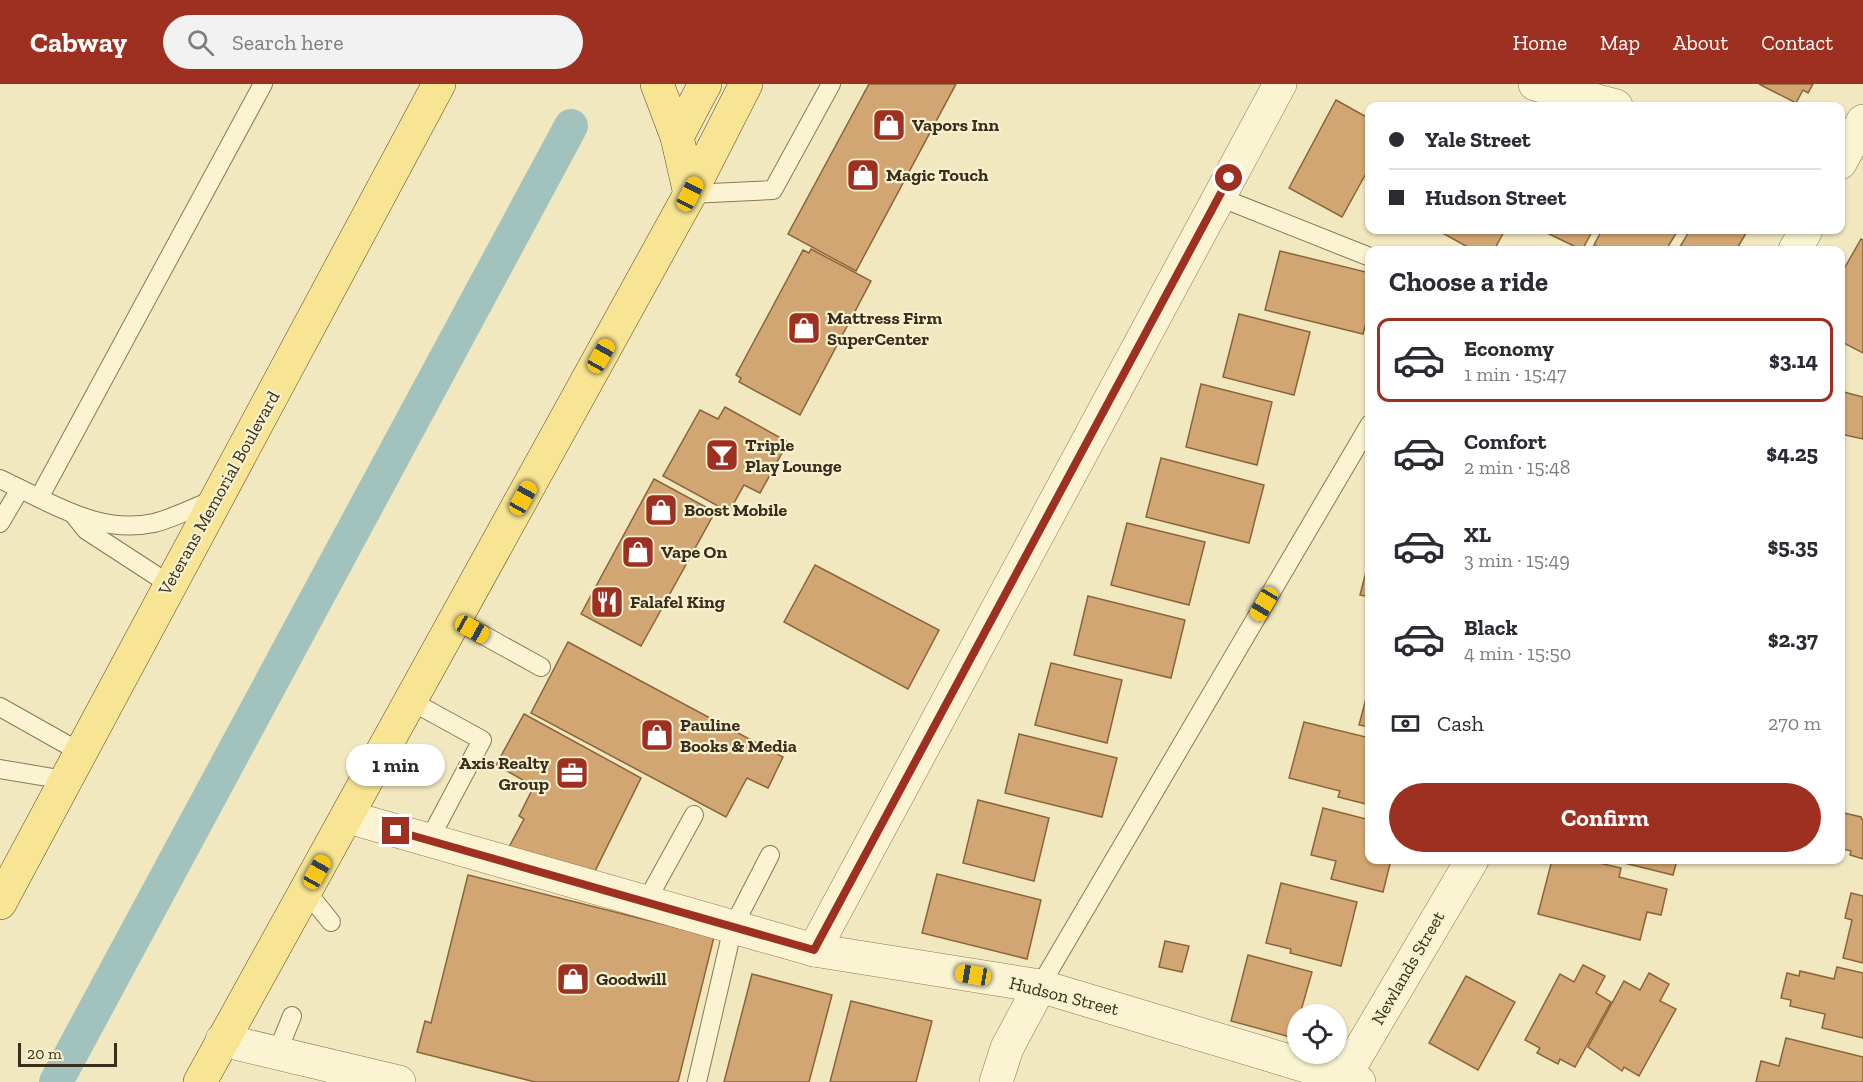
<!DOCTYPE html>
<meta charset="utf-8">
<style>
body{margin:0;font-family:"Zilla Slab",serif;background:#f2f2f3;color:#2b2b33;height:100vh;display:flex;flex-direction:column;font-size:22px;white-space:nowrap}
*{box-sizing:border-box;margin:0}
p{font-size:20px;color:#7c7c81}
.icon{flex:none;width:33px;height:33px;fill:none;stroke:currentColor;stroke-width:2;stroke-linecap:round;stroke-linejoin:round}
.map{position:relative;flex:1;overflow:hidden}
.sheet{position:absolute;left:1365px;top:162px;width:480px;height:618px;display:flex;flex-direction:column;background:#fff;border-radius:12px;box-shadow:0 2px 4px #0004}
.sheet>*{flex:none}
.hud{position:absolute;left:1365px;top:18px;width:480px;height:132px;border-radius:12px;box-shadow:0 2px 4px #0004;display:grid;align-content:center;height:132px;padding:0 24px;background:#fff}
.buttons{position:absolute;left:1287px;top:920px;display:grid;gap:12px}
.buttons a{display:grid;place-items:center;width:60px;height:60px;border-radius:50%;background:#fff;box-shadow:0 2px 4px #0004;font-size:30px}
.scale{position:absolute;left:18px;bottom:15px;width:99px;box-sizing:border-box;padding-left:6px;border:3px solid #392d1b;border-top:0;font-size:16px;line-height:21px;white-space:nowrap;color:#392d1b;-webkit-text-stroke:4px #f8f1cf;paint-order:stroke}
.end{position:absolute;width:27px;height:27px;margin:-14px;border:8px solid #9e3022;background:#fff;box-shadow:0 0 0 3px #fff}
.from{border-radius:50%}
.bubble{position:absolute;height:42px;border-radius:21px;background:#fff;box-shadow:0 2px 4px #0004;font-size:20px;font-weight:700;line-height:42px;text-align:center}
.car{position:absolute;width:18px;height:36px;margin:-18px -9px;border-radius:8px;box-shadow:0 0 4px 2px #0007;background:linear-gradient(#f5c518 24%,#345 0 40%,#f5c518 0 76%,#345 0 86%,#f5c518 0)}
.hud b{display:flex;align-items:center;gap:21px;height:57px;font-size:22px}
.hud b+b{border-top:2px solid #e1e1e2}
.hud i{width:15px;height:15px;background:#2b2b33}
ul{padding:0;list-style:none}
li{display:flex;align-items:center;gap:18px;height:84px;margin:0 12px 9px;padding:0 12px;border:3px solid transparent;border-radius:12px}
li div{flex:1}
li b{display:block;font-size:22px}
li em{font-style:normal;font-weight:700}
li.current{border-color:#9e3022}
li>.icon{width:54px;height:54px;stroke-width:1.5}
h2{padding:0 24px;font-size:27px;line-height:72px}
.pay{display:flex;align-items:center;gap:15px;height:66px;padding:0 24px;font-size:22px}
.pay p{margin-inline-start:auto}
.primary-button{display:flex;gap:12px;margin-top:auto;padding:12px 24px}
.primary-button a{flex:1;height:69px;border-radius:36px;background:#9e3022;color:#fff;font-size:24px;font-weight:700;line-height:69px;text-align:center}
header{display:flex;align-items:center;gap:36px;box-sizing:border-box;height:84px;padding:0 30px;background:#9e3022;color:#fff}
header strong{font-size:28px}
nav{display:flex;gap:33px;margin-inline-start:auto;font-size:21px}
.search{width:420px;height:54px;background:#f2f2f3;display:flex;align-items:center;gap:15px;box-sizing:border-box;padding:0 21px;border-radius:33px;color:#7c7c81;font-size:22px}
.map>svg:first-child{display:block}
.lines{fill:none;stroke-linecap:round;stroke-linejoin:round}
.canal{stroke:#a2c2bd;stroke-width:34}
.building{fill:#d2a672;stroke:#8b643a;stroke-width:1.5}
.service-casing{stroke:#8a7856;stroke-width:20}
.minor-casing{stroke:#8a7856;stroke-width:34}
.primary-casing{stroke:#58452b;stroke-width:34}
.service{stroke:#fbf4d2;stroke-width:18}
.minor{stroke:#fbf4d2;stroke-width:33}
.primary{stroke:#f7e593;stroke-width:33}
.route{stroke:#9e3022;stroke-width:8}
.labels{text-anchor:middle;stroke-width:4.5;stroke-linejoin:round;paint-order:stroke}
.poi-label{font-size:18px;font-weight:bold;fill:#392d1b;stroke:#f8f1cf;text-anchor:start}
.street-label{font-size:18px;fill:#392d1b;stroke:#f8f1cf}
</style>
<header>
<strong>Cabway</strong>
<div class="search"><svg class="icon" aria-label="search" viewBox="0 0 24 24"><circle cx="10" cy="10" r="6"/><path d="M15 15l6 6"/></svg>Search here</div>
<nav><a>Home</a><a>Map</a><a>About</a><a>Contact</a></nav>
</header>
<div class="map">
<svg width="1863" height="998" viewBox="0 0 1863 998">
<rect width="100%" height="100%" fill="#f1e8bf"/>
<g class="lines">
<path class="canal" d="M56,998l515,-956"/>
</g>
<g class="building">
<path d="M869,0h87l-100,187 -68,-37z"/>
<path d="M1759,0h54l-5,9 -5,-3 -7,13z"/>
<path d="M1336,16l34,19v47l-28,51 -53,-29z"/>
<path d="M1437,146h68l-11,20h-21z"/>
<path d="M1541,146h52l-11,20z"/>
<path d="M1602,146h76l-12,20h-63l-9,-5z"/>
<path d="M1690,146h58l-12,20h-58z"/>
<path d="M1861,155l2,1v113l-23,-12v-65z"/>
<path d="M811,165l60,32 -71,134 -61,-33 2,-4 -5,-3 67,-125 6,3z"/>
<path d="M1280,167l90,22v34l-7,27 -98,-24z"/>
<path d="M1239,230l71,18 -16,63 -71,-18z"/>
<path d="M1201,300l71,18 -15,63 -71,-18z"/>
<path d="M1840,307l23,6v42l-23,-5z"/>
<path d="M725,323l63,35 -28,51 -16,-8 -15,27 -66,-36 37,-66 18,9z"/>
<path d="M1161,374l103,27 -15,58 -103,-26z"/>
<path d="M654,395l61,33 -74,134 -60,-32z"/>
<path d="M1127,439l78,19 -16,63 -78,-20z"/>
<path d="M815,481l124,65 -31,59 -124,-67z"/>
<path d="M1366,488l4,1v24l-10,-2z"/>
<path d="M1088,512l97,24 -14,58 -97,-23z"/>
<path d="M568,558l215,115 -15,31 -21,-10 -21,39 -195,-104z"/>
<path d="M1051,579l71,17 -15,63 -72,-18z"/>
<path d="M1367,611h3v32l-11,-2z"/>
<path d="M524,630l117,64 -46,93 -86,-24 15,-28 -5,-3 15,-30 -38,-21z"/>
<path d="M1304,638l66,16v67l-32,-8 2,-6 -51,-13z"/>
<path d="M1019,650l98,24 -15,59 -97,-24z"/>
<path d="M978,716l71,18 -15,63 -71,-18z"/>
<path d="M1323,724l47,12v40h21l-8,32 -52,-13 5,-18 -25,-6z"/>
<path d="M1840,728l21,5 2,4v38l-13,-4 1,-4 -11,-3z"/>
<path d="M1552,776h34l35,8 -2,9 48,12 -6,26 -14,-3 -7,28 -102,-26z"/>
<path d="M1612,776h65l-4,15z"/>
<path d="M937,790l104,26 -14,59 -105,-26z"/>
<path d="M468,791l246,62 -36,145h-143l-118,-30 8,-31 6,2z"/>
<path d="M1281,799l76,19 -16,64 -51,-13 1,-4 -25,-6z"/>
<path d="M1851,809l12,3v67l-20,-5 9,-38 -7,-2z"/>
<path d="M1165,857l24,5 -7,26 -23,-5z"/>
<path d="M1248,871l64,17 -12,42h-2l-4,24 -63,-17z"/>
<path d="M1583,881l22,11 -9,17 15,9 -36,65 -15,-8 -2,5 -21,-11 3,-5 -15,-8 35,-66 14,8z"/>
<path d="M1837,883l26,6v65l-41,-10 3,-14 -35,-8 1,-6 -10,-2 6,-25 12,3 1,-5 34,8z"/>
<path d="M1649,889l20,11 -9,17 16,8 -37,67 -15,-9 -2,4 -34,-24 36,-66 16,9z"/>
<path d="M752,890l80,21 -23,87h-85z"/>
<path d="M1466,892l49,26 -37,68 -49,-27z"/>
<path d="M851,917l81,20 -16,61h-86z"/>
<path d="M1786,954l77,19v25h-107l5,-21 18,5z"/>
</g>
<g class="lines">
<g class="service-casing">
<g id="service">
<path d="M690,110l83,-4 58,-106"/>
<path d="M1219,113l151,60"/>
<path d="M0,395l39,19 224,-414"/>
<path d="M39,414c36,18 73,34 115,25 20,-5 41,-16 61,-24"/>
<path d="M74,431l12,15 83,54"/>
<path d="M0,439l20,-34"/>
<path d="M456,536l85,47"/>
<path d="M411,617l71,39 -53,100"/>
<path d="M0,623l80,45"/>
<path d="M0,685l65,11"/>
<path d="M306,807l25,31"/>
<path d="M646,818l48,-87"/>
<path d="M1040,902l330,-562"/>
<path d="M277,969l15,-37"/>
<path d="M697,998l36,-155 37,-72"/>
</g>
</g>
<g class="minor-casing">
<g id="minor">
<path d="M1535,0l81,22"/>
<path d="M1840,79l23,-42"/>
<path d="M1795,166l11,-20"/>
<path d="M348,733l466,133 226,36 319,96"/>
<path d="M814,866l466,-866"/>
<path d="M222,956l177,42"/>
<path d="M1344,993l128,-217"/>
<path d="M996,998l11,-34 33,-62"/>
</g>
</g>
<g class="primary-casing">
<g id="primary">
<path d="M657,0l20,53"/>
<path d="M690,110l-13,-57 28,-53"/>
<path d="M0,819l439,-819"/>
<path d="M200,998l490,-888 56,-110"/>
</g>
</g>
<use href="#service" class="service"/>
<use href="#minor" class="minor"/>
<use href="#primary" class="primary"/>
</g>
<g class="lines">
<path class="route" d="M396,747l418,119 415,-772"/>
</g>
<defs>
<g id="shop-square" transform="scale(1.725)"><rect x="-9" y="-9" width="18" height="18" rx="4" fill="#9e3022" stroke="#f8f1cf"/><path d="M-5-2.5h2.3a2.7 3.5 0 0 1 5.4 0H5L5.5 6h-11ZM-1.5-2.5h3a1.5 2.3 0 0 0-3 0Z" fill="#fff"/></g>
<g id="bar-square" transform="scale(1.725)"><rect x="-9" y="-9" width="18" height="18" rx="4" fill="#9e3022" stroke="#f8f1cf"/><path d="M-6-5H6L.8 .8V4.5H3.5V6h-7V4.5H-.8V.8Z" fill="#fff"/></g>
<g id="restaurant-square" transform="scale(1.725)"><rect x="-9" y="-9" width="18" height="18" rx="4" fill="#9e3022" stroke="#f8f1cf"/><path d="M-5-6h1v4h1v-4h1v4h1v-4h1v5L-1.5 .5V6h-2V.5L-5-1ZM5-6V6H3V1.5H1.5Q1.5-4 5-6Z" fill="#fff"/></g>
<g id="office-square" transform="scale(1.725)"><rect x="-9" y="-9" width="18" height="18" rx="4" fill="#9e3022" stroke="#f8f1cf"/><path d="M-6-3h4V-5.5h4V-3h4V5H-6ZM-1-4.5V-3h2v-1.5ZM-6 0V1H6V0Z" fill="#fff"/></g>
</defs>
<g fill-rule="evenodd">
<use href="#shop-square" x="889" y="41"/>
<use href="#shop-square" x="863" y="91"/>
<use href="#shop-square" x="804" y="244"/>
<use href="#bar-square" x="722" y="371"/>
<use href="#shop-square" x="661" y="426"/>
<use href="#shop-square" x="638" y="468"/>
<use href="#restaurant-square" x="607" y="518"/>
<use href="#shop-square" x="657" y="651"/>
<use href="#office-square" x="572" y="689"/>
<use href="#shop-square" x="573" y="895"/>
</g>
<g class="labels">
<g class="poi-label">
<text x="912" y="47">Vapors Inn</text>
<text x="886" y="97">Magic Touch</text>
<text x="827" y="240">Mattress Firm<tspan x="827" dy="21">SuperCenter</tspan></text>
<text x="745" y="367">Triple<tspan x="745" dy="21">Play Lounge</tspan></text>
<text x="684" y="432">Boost Mobile</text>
<text x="661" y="474">Vape On</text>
<text x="630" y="524">Falafel King</text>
<text x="680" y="647">Pauline<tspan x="680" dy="21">Books &amp; Media</tspan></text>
<text x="549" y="685" text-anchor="end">Axis Realty<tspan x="549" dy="21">Group</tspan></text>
<text x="596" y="901">Goodwill</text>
</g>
<g class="street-label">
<text transform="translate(219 409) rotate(-61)" y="6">Veterans Memorial Boulevard</text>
<text transform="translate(1408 884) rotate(-60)" y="6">Newlands Street</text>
<text transform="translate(1064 912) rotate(14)" y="6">Hudson Street</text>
</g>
</g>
</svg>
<div class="buttons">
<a><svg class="icon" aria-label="locate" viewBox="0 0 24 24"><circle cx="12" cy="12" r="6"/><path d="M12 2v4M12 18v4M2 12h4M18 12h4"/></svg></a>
</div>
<div class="scale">20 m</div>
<i class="end from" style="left:1229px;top:94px"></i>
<i class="end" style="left:396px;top:747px"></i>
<div class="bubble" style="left:346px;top:660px;width:99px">1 min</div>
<i class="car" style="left:690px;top:110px;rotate:27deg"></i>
<i class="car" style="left:601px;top:272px;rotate:29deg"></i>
<i class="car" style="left:523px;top:414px;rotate:29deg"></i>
<i class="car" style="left:1264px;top:520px;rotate:211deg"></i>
<i class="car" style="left:472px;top:545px;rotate:119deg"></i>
<i class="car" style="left:317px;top:788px;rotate:29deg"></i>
<i class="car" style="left:973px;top:891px;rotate:279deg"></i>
<div class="hud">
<b><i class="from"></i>Yale Street</b>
<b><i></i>Hudson Street</b>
</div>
<section class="sheet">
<h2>Choose a ride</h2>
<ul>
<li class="current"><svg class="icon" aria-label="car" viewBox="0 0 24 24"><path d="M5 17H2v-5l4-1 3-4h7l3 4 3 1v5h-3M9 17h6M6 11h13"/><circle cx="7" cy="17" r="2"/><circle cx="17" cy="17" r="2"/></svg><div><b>Economy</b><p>1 min · 15:47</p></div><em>$3.14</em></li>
<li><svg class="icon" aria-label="car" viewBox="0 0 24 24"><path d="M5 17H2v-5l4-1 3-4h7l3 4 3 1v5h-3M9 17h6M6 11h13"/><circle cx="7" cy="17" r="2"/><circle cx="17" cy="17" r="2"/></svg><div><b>Comfort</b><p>2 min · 15:48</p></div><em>$4.25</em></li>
<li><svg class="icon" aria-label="car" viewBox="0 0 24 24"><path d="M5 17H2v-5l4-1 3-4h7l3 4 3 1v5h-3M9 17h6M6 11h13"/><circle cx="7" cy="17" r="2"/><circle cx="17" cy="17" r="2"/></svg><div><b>XL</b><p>3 min · 15:49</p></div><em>$5.35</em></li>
<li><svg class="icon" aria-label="car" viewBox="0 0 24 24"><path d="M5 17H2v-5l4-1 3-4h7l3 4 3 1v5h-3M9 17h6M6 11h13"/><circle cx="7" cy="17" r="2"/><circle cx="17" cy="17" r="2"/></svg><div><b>Black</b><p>4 min · 15:50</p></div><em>$2.37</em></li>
</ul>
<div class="pay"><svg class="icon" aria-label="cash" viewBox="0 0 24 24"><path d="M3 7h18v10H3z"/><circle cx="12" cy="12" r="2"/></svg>Cash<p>270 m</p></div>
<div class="primary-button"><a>Confirm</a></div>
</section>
</div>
